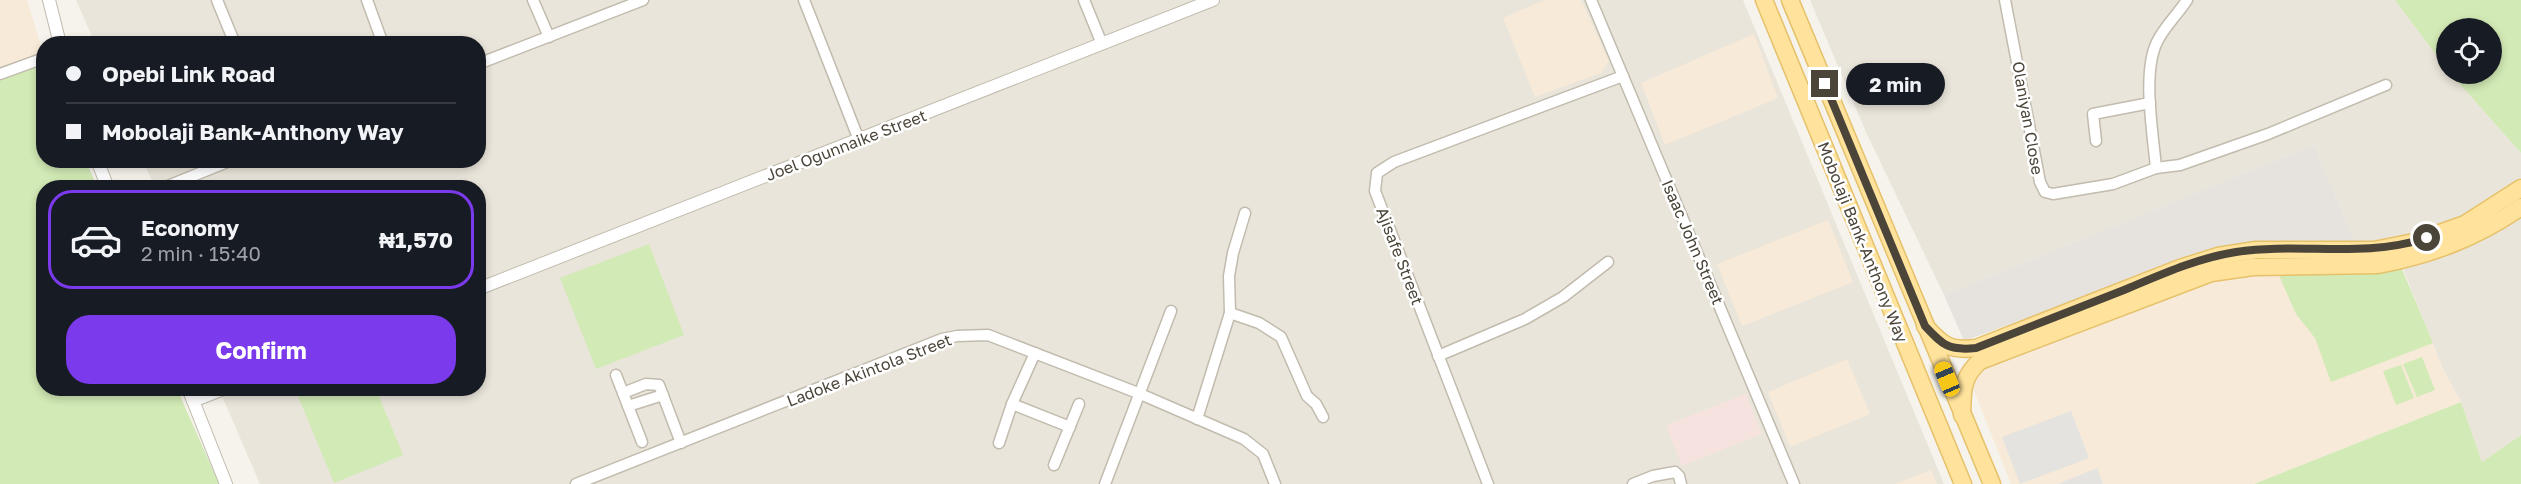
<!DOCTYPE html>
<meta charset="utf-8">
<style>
body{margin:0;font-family:"Golos Text",sans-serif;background:#242831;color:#f1f3f6;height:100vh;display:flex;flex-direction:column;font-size:22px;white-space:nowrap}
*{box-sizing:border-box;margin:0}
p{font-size:20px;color:#9ea1a6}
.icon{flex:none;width:33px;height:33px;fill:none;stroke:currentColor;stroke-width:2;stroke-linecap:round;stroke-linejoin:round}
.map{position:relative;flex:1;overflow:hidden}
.sheet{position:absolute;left:36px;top:180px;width:450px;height:216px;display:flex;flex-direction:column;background:#171b24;border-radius:24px;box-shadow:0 3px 9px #0003}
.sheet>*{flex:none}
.guide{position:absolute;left:36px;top:36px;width:450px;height:132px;border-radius:24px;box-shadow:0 3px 9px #0003;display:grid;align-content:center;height:132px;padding:0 30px;background:#171b24}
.controls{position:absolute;left:2436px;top:18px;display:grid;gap:12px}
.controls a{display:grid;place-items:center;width:66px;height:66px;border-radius:50%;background:#171b24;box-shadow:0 3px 9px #0003;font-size:30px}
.end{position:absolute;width:27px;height:27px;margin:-14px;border:8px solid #4b4439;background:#fff;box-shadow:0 0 0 3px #fff}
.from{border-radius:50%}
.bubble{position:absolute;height:42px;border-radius:21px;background:#171b24;box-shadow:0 3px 9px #0003;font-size:20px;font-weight:700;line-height:42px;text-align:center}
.car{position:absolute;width:18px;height:36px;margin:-18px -9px;border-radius:8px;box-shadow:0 0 4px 2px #0007;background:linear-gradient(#f5c518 24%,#345 0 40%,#f5c518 0 76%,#345 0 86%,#f5c518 0)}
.guide b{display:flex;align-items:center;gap:21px;height:57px;font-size:22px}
.guide b+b{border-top:2px solid #363941}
.guide i{width:15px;height:15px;background:#f1f3f6}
ul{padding:10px 0 0;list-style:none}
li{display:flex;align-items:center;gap:18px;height:99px;margin:0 12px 9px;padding:0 18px;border:3px solid #363941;border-radius:24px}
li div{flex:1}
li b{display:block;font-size:22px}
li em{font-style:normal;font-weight:700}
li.active{border-color:#7c3aed}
li>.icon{width:54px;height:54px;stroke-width:1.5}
.primary-button{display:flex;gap:12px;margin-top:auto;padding:12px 30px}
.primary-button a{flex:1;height:69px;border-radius:24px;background:#7c3aed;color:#fff;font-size:24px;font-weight:700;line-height:69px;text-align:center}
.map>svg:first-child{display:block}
.residential{fill:#eae5da}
.commercial{fill:#f7ead8}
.industrial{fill:#e6e2dd}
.medical{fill:#f6e3e0}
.green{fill:#d2eab5}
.parking{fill:#e5e3e0}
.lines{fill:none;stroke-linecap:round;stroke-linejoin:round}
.minor-casing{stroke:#c2bbae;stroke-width:13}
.tertiary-casing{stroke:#c2bbae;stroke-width:14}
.primary-casing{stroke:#e6c16a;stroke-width:19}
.minor{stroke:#fff;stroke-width:10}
.tertiary{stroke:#fff;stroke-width:12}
.primary{stroke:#ffe39c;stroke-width:16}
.route{stroke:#4b4439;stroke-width:8}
.labels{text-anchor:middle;stroke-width:5;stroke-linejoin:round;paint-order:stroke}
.street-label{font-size:16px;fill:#4b4439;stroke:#fff}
</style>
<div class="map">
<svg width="2521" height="484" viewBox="0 0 2521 484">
<rect width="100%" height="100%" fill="#f6f3ec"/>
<g class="residential">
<path d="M76,0h1667l201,484h-1684l-41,-95 259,-1v-200l-323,-1 -12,-26 335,-1v-116l-383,-1z"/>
<path d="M1810,0h585l51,68v6h5l70,79v282l-39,27 -21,-60 -18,-33 -51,-128h-38l-40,-96 -370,150 -79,-165z"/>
</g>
<g class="commercial">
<path d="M0,0h27l16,52 -43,17z"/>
<path d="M1544,0h37l28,61 -8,12 -66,24 -32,-79z"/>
<path d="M1754,34l24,64 -113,47 -24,-62z"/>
<path d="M1828,220l25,62 -111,44 -25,-62z"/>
<path d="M2402,269l41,100 18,33 -207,82h-243l-39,-98 9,-17 215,-83 24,-6 18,-5 40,-2 62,2z"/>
<path d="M1847,359l23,55 -80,33 -22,-55z"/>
<path d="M1931,470l6,14h-42z"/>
</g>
<path class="industrial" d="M2314,145l40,96 -88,3 -61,8 -241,89 -20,-46z"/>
<path class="medical" d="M1746,394l16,40 -80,32 -16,-41z"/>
<g class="green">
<path d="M2395,0h126v153l-70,-79h41v-46h-46v40z"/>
<path d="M43,52l1,108 42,1 11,26 -53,1v200l133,1 42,95h-219v-415z"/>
<path d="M649,244l35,91 -88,34 -36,-91z"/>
<path d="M2402,269l31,74 -102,39 -16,-44 -19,-24 -18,-41 62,2z"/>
<path d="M2422,357l13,33 -18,7 -14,-33z"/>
<path d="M2401,365l13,33 -18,7 -13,-34z"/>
<path d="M295,389h81l27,66 -69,28z"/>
<path d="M2461,402l21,60 39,-27v49h-267z"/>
</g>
<g class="parking">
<path d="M2071,411l18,47 -69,26 -18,-47z"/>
<path d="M2097,468l6,16h-45z"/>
</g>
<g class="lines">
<g class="minor-casing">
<g id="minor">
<path d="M217,0l18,44"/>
<path d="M367,0l16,44"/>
<path d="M533,0l16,37"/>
<path d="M804,0l55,140"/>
<path d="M1084,0l18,44"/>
<path d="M1591,0l203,484"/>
<path d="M2005,0l35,182 5,10 8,2 60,-10 43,-16 24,-3 88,-31 118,-49"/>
<path d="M478,64l165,-64"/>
<path d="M0,74l44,-16"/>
<path d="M2096,141l-3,-27 57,-11"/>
<path d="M2156,168c-3,-34 -14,-96 1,-126 7,-15 21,-28 30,-42"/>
<path d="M163,188l69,-28"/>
<path d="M1230,313l29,10 22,14 26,59 9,8 7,13"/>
<path d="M1438,356l87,-37 38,-22 45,-35"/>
<path d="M616,375l26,67"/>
<path d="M623,393l23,-9 13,1 22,58"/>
<path d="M1012,404l58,23"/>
<path d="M628,406l35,-11"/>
<path d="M1197,419l33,-106 -1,-37 4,-23 12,-40"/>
<path d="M999,443l13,-39 23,-51"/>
<path d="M1054,465l25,-61"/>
<path d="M576,484l366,-145 15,-3 31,-1 150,58 106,46 19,15 12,30"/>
<path d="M1105,484l66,-173"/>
<path d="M1488,484l-113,-293 2,-18 17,-11 229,-86"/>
<path d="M1633,484l20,-8 22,-4 4,4 2,8"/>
</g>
</g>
<g class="tertiary-casing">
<g id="tertiary">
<path d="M49,0l11,44"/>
<path d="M97,160l11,28"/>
<path d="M478,289l735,-289"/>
<path d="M188,388l38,96"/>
<path d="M193,401l33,-13"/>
</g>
</g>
<g class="primary-casing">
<g id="primary">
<path d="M1764,0l199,484"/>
<path d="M1790,0l202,484"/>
<path d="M1925,326c18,19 23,25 51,22l204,-80 38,-12 38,-6h118l40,-8 51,-18 56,-36"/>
<path d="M1962,415c1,-24 -1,-37 18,-54l231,-88 42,-6 125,-2c53,-10 98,-27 143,-58"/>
</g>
</g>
<use href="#minor" class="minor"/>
<use href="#tertiary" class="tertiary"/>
<use href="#primary" class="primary"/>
</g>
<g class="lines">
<path class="route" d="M1825,84l100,242c18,19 23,25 51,22 49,-19 99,-39 148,-58 36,-15 73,-32 112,-38 66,-10 124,7 191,-14"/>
</g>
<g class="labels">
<g class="street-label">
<text transform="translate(2028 118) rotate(80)" y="6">Olaniyan Close</text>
<text transform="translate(846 145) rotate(-21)" y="6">Joel Ogunnaike Street</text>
<text transform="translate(1693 242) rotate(67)" y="6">Isaac John Street</text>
<text transform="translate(1863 242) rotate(68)" y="6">Mobolaji Bank-Anthony Way</text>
<text transform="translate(1400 256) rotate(69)" y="6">Ajisafe Street</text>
<text transform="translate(869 370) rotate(-21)" y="6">Ladoke Akintola Street</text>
</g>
</g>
</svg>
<div class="controls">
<a><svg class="icon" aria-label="locate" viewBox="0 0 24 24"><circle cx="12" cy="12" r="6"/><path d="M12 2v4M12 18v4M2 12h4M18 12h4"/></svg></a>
</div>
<i class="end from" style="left:2427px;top:238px"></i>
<i class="end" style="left:1825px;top:84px"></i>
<div class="bubble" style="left:1846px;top:63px;width:99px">2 min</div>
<i class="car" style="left:1947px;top:379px;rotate:337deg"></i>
<div class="guide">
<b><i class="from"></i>Opebi Link Road</b>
<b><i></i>Mobolaji Bank-Anthony Way</b>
</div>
<section class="sheet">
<ul>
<li class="active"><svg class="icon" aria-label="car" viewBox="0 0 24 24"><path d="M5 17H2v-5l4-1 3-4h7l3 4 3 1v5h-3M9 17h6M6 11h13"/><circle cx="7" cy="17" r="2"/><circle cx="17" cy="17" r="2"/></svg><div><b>Economy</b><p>2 min · 15:40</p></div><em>₦1,570</em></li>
</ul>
<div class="primary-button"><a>Confirm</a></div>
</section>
</div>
